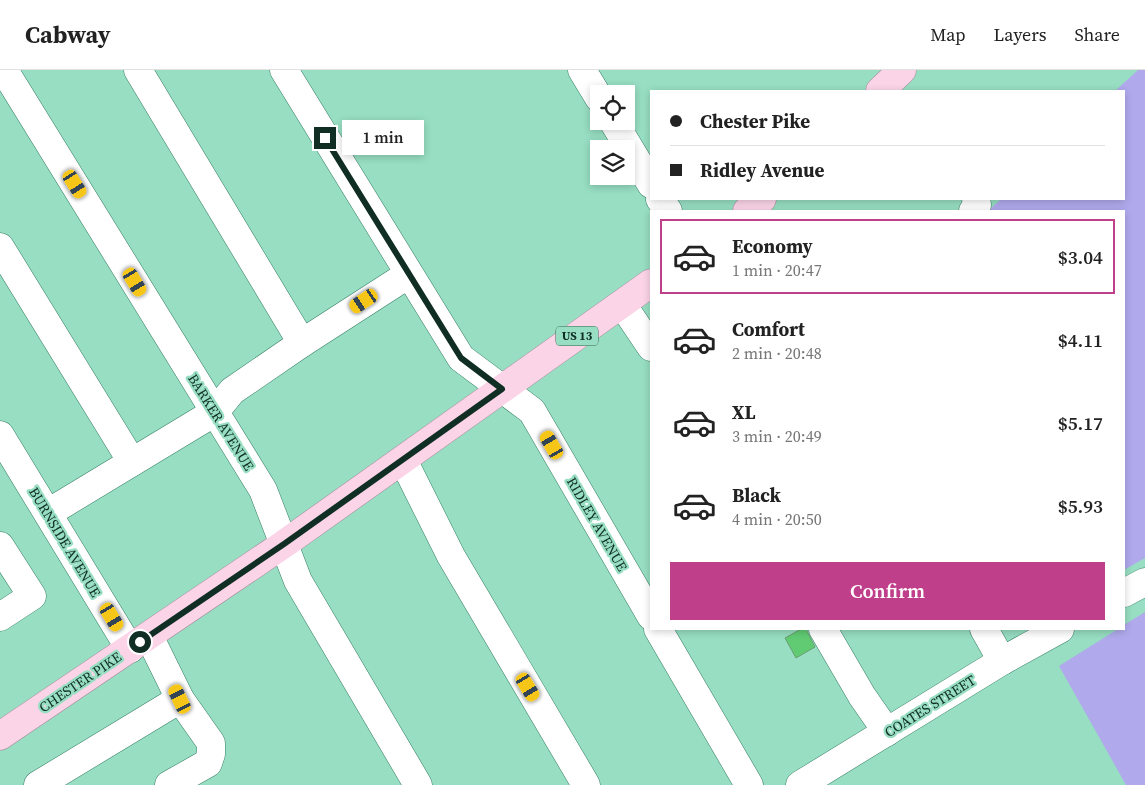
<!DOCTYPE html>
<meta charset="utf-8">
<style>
body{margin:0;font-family:"Source Serif 4",serif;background:#f2f2f2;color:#222;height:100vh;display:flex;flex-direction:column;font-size:19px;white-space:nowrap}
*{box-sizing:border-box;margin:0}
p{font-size:16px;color:#767676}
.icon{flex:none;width:28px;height:28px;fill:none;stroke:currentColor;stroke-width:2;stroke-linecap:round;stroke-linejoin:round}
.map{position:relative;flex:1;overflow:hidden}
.sheet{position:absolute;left:650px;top:140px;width:475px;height:420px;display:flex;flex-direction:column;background:#fff;border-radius:0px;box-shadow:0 2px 8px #0003}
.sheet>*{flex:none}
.top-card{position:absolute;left:650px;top:20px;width:475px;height:110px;border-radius:0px;box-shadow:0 2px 8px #0003;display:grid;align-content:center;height:110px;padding:0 20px;background:#fff}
.fabs{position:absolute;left:590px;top:15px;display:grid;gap:10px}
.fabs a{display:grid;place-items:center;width:45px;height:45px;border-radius:0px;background:#fff;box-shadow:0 2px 8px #0003;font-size:25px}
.end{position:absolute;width:22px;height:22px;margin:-11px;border:6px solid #102e24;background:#fff;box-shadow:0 0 0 2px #fff}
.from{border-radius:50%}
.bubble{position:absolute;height:35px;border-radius:0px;background:#fff;box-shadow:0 2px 8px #0003;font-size:16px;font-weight:600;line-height:35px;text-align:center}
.car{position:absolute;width:15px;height:30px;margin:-15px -8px;border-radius:6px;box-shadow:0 0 4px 1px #0007;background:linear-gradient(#f5c518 24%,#345 0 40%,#f5c518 0 76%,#345 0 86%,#f5c518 0)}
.top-card b{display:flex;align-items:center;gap:18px;height:48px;font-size:19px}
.top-card b+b{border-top:1px solid #e0e0e0}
.top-card i{width:12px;height:12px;background:#222}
ul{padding:9px 0 0;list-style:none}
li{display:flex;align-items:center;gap:15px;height:75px;margin:0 10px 8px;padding:0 10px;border:2px solid transparent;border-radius:0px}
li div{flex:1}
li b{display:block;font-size:19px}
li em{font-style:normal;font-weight:600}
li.current{border-color:#bf3f8b}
li>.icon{width:45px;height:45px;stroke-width:1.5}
.button{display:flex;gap:10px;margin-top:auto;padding:10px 20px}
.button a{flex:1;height:58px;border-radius:0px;background:#bf3f8b;color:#fff;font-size:20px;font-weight:600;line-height:58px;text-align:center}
header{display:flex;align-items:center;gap:30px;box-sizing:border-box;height:70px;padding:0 25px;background:#fff;border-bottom:1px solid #e0e0e0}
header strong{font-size:24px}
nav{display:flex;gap:28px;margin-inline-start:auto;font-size:18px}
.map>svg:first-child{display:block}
.green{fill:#b0aaed}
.building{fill:#60cb73;stroke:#6d9e73}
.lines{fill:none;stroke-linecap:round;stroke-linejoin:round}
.minor-casing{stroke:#377f66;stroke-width:29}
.major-casing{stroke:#a78899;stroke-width:29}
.minor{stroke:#fff;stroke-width:28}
.major{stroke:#fbd4e8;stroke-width:28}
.route{stroke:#102e24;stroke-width:6}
.labels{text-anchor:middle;stroke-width:4.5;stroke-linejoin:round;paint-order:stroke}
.shield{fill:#97dec2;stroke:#386353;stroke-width:1}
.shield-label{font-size:12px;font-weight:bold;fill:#102e24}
.street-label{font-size:14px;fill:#102e24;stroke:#97dec2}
</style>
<header>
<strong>Cabway</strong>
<nav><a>Map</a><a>Layers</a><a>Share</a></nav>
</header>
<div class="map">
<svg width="1145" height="715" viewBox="0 0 1145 715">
<rect width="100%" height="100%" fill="#97dec2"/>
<g class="green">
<path d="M1138,0h7v488l-21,12v-359h-136l13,-12h123v-108h-9z"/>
<path d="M1145,542v173h-19l-67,-119 59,-37h6v-4z"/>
</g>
<path class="building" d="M801,559h5l9,18 -19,11 -11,-20z"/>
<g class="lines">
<g class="minor-casing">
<g id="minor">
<path d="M4,0l259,420 35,91 120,204"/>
<path d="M284,0l177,288 71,53 119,205"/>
<path d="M582,0l17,28"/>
<path d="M613,51l38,63"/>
<path d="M660,129l8,12"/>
<path d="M973,141l4,-6 -1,-6"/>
<path d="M0,177l132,215"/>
<path d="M622,234l29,43"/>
<path d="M302,273l107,-69"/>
<path d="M0,365l130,214"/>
<path d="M403,390l48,96 135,229"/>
<path d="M48,443l167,-101 17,-21 70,-48 -164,-273"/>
<path d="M0,476l32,50 -32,21"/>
<path d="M1124,523l21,-11"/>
<path d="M658,559l91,156"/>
<path d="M823,559l39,67 25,36"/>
<path d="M984,559l18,32"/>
<path d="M149,566l31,63 31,44v11l-3,9 -39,22"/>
<path d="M38,715l142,-86"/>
<path d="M800,715l202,-124 58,-32"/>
</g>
</g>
<g class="major-casing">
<g id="major">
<path d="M880,21l22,-21"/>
<path d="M747,141l15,-12"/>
<path d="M0,666l284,-192 367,-261"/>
</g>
</g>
<use href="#minor" class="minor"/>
<use href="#major" class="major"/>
</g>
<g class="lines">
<path class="route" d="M140,572l144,-98 218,-155 -41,-31 -136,-220"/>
</g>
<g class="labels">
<rect class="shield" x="556" y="256.5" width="42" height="19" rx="4"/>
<g class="shield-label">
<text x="577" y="270">US 13</text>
</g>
<g class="street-label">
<text transform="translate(221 352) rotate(58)" y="5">BARKER AVENUE</text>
<text transform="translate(597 454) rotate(60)" y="5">RIDLEY AVENUE</text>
<text transform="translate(65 472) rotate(59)" y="5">BURNSIDE AVENUE</text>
<text transform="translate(80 612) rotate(-34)" y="5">CHESTER PIKE</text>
<text transform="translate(930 636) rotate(-32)" y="5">COATES STREET</text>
</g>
</g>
</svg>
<div class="fabs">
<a><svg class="icon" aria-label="locate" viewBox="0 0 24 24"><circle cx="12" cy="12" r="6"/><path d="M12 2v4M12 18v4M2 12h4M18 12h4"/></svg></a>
<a><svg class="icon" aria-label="layers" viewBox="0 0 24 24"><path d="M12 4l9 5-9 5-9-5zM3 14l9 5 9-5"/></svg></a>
</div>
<i class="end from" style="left:140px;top:572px"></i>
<i class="end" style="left:325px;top:68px"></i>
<div class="bubble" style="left:342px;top:50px;width:82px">1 min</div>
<i class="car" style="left:75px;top:114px;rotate:148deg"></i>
<i class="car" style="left:135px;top:212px;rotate:149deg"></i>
<i class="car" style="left:364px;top:231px;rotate:236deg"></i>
<i class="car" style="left:552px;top:375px;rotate:330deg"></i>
<i class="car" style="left:112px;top:547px;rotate:149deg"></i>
<i class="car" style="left:528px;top:617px;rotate:149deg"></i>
<i class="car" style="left:180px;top:629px;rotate:334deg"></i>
<div class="top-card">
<b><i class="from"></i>Chester Pike</b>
<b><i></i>Ridley Avenue</b>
</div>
<section class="sheet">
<ul>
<li class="current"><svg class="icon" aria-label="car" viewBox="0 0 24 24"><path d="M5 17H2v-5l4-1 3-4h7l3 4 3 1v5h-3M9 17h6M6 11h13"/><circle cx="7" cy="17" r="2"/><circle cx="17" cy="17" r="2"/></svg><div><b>Economy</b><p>1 min · 20:47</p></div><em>$3.04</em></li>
<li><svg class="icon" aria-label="car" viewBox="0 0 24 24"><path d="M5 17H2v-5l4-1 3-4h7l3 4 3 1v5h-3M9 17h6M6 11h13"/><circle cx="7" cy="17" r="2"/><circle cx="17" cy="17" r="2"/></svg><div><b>Comfort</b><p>2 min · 20:48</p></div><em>$4.11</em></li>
<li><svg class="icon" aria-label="car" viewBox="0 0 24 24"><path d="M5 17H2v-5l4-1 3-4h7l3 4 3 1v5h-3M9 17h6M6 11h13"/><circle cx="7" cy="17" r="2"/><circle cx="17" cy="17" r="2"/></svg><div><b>XL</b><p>3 min · 20:49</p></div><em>$5.17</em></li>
<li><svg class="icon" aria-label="car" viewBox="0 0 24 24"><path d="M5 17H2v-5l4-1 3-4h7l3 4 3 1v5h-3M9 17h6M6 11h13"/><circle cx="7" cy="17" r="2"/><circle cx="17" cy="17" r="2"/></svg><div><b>Black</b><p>4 min · 20:50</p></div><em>$5.93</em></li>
</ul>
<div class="button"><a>Confirm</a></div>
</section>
</div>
